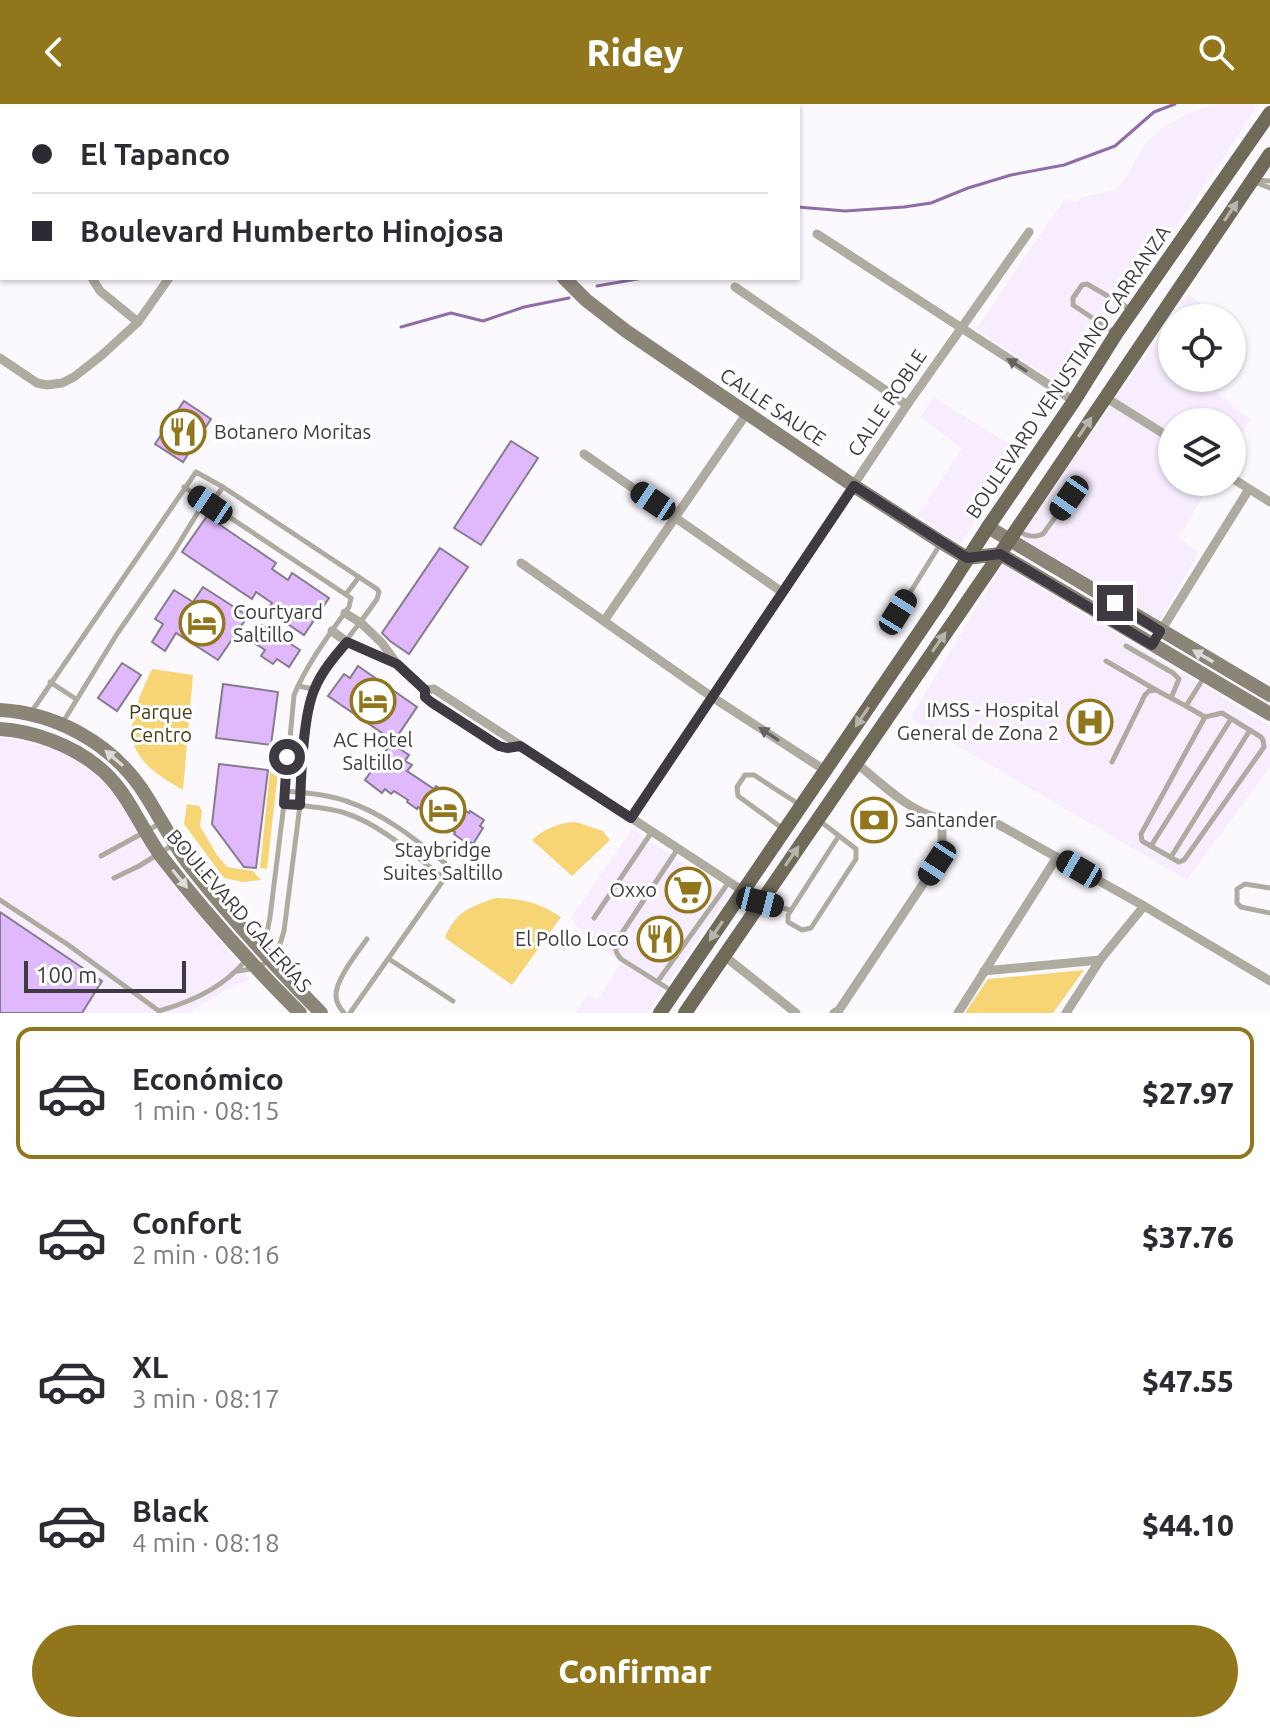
<!DOCTYPE html>
<html lang="es">
<meta charset="utf-8">
<style>
body{margin:0;font-family:Ubuntu,sans-serif;background:#f2f2f3;color:#2b2b33;height:100vh;display:flex;flex-direction:column;font-size:30px;white-space:nowrap}
*{box-sizing:border-box;margin:0}
p{font-size:26px;color:#7c7c81}
.icon{flex:none;width:44px;height:44px;fill:none;stroke:currentColor;stroke-width:2;stroke-linecap:round;stroke-linejoin:round}
.map{position:relative;height:909px;overflow:hidden}
.side{display:flex;flex-direction:column;background:#fff;flex:1}
.side>*{flex:none}
.hud{position:absolute;left:0px;top:0px;width:800px;height:176px;box-shadow:0 2px 6px #0004;display:grid;align-content:center;height:176px;padding:0 32px;background:#fff}
.controls{position:absolute;left:1158px;top:200px;display:grid;gap:16px}
.controls a{display:grid;place-items:center;width:88px;height:88px;border-radius:50%;background:#fff;box-shadow:0 2px 6px #0004;font-size:40px}
.scale{position:absolute;left:24px;bottom:20px;width:162px;box-sizing:border-box;padding-left:8px;border:4px solid #3f3a42;border-top:0;font-size:22px;line-height:28px;white-space:nowrap;color:#3f3a42;-webkit-text-stroke:6px #fff;paint-order:stroke}
.end{position:absolute;width:36px;height:36px;margin:-18px;border:10px solid #3f3a42;background:#fff;box-shadow:0 0 0 4px #fff}
.from{border-radius:50%}
.car{position:absolute;width:24px;height:48px;margin:-24px -12px;border-radius:10px;box-shadow:0 0 6px 2px #0007;background:linear-gradient(#222 24%,#8ab4d8 0 40%,#222 0 76%,#8ab4d8 0 86%,#222 0)}
.hud b{display:flex;align-items:center;gap:28px;height:76px;font-size:30px}
.hud b+b{border-top:2px solid #e1e1e2}
.hud i{width:20px;height:20px;background:#2b2b33}
ul{padding:14px 0 0;list-style:none}
li{display:flex;align-items:center;gap:24px;height:132px;margin:0 16px 12px;padding:0 16px;border:4px solid transparent;border-radius:16px}
li div{flex:1}
li b{display:block;font-size:30px}
li em{font-style:normal;font-weight:800}
li.on{border-color:#92761c}
li>.icon{width:72px;height:72px;stroke-width:1.5}
.primary-button{display:flex;gap:16px;margin-top:auto;padding:16px 32px}
.primary-button a{flex:1;height:92px;border-radius:48px;background:#92761c;color:#fff;font-size:32px;font-weight:800;line-height:92px;text-align:center}
header{display:flex;justify-content:space-between;align-items:center;height:104px;padding:0 32px;background:#92761c;color:#fff;font-size:36px;font-weight:800}
.map>svg:first-child{display:block}
.built{fill:#f7edff}
.green{fill:#f7d574}
.lines{fill:none;stroke-linecap:round;stroke-linejoin:round}
.stream{stroke:#906da8;stroke-width:3}
.building{fill:#e0b9fd;stroke:#867b8e;stroke-width:2}
.lane{stroke:#afaba1;stroke-width:5}
.street{stroke:#afaba1;stroke-width:9}
.secondary{stroke:#8a8577;stroke-width:14}
.primary{stroke:#706a59;stroke-width:14}
.oneway{fill:#b8b4ac}
.oneway2{fill:#666263}
.oneway3{fill:#dcdad6}
.route{stroke:#3f3a42;stroke-width:10}
.labels{text-anchor:middle;stroke-width:6;stroke-linejoin:round;paint-order:stroke}
.street-label{font-size:20px;fill:#3f3a42;stroke:#fff}
.poi-label{font-size:20px;fill:#3f3a42;stroke:#fff;text-anchor:start}
.park-label{font-size:20px;fill:#4a3c11;stroke:#fff}
</style>
<header><svg class="icon" aria-label="back" viewBox="0 0 24 24"><path d="M15 5l-7 7 7 7"/></svg>Ridey<svg class="icon" aria-label="search" viewBox="0 0 24 24"><circle cx="10" cy="10" r="6"/><path d="M15 15l6 6"/></svg></header>
<div class="map">
<svg width="1270" height="909" viewBox="0 0 1270 909">
<rect width="100%" height="100%" fill="#fcf9fe"/>
<g class="built">
<path d="M1216,0h43l-192,285 -91,-60 89,-131 10,5 7,-6 34,-7 12,-16 16,-29 18,-17 27,-15z"/>
<path d="M1188,190l32,24h-48v60h55l-10,15 33,26 -18,30v-27h-60v60h40l-34,56 21,14 -39,68 -140,-83z"/>
<path d="M934,293l89,56 -63,91 -42,-29 44,-67 -42,-31z"/>
<path d="M1002,461l268,161v41l-83,113 -277,-162z"/>
<path d="M0,633l39,8 20,6 22,12 18,14 21,25 56,87 48,57 26,34 -19,7 -43,26h-188z"/>
<path d="M632,725l98,65 -83,119h-72l13,-19 10,6 23,-38 -35,-25 -15,-19z"/>
</g>
<g class="green">
<path d="M152,565l41,6 -10,115c-64,-35 -60,-60 -31,-121z"/>
<path d="M270,667l8,1 -11,97 -7,-1z"/>
<path d="M187,700l12,2 3,5 -2,15 17,29 10,12 26,4 8,9 -18,2 -19,-4 -40,-54z"/>
<path d="M576,718l27,9 7,9 -38,36 -40,-36c14,-12 25,-17 44,-18z"/>
<path d="M495,794c26,0 45,5 66,19l-49,68 -67,-47c10,-26 25,-31 50,-40z"/>
<path d="M1084,866l-31,43h-88l23,-34z"/>
</g>
<g class="lines">
<g class="stream">
<path d="M798,103l47,4 59,-4 27,-4 37,-15 43,-13 53,-10 51,-19 39,-34 21,-8"/>
<path d="M597,182l46,-8"/>
<path d="M401,223l50,-14 32,8 41,-14 45,-9"/>
</g>
</g>
<g class="building">
<path d="M184,297l27,18 -28,43 -28,-18z"/>
<path d="M511,337l27,17 -57,87 -27,-17z"/>
<path d="M207,412l69,47 -4,6 16,11 4,-7 37,25 -25,37 -37,-25 5,-7 -16,-11 -4,7 -70,-47z"/>
<path d="M440,444l28,19 -59,87 -19,-13 -8,-8z"/>
<path d="M203,483l45,29 -30,44 -42,-27 -11,18 -13,-9 11,-18 -8,-5 19,-29 19,12z"/>
<path d="M262,521l38,25 -11,17 -12,-8 -4,5 -12,-8 4,-6 -14,-9z"/>
<path d="M122,559l19,12 -24,36 -19,-13z"/>
<path d="M358,562l59,41 -23,34 -66,-45 16,-22 6,4z"/>
<path d="M223,580l55,8 -7,53 -55,-7z"/>
<path d="M391,639l18,12 -4,6 7,4 -5,6 27,18 2,-3 8,5 -2,4 27,18 1,-2 14,9 -4,6 3,2 -10,16 -6,-4 -2,2 -11,-8 1,-2 -37,-25 -1,2 -10,-7 1,-2 -14,-9 -3,3 -6,-5 -3,4 -17,-13z"/>
<path d="M219,660l49,6 -12,98 -12,-1 -32,-43z"/>
<path d="M0,808l102,69 -20,32h-82z"/>
</g>
<g class="lines">
<g class="lane">
<path d="M1256,76l14,1"/>
<path d="M1252,77l18,7"/>
<path d="M1115,229l-42,-28v-7l9,-13 5,-1 45,26"/>
<path d="M184,383l167,111 -2,9c-20,28 -41,55 -55,88l-10,109 -14,113 -3,16 -7,13"/>
<path d="M210,401l13,-18"/>
<path d="M1018,427c8,5 17,7 25,3l26,-36"/>
<path d="M346,490l13,-17"/>
<path d="M898,508l43,-69"/>
<path d="M1126,542l47,27 6,6 -8,19"/>
<path d="M1106,557l50,29"/>
<path d="M1203,575l-17,27 19,11 17,-4 39,24 2,3 1,7 -80,113 -5,2 -37,-21 -1,-7 64,-117"/>
<path d="M50,578l26,17"/>
<path d="M298,582l16,3"/>
<path d="M30,610l166,-242 27,15 154,102 2,3 -2,7c-22,33 -57,68 -67,106l-10,100 -16,126 -4,13 -9,15 -14,9 -19,3"/>
<path d="M63,618l54,-88 56,-81 27,-44 10,-4"/>
<path d="M1112,658l33,-67 4,-4 7,-1 30,16"/>
<path d="M284,687c21,2 42,3 62,10 37,12 69,38 99,62l2,12 -97,138"/>
<path d="M284,700c20,2 42,3 61,9 35,11 70,43 99,65"/>
<path d="M820,717l36,28v10l-45,69 -9,2 -14,-8v-7l50,-78"/>
<path d="M782,724l-44,-32 -1,-9 8,-12h9l46,30"/>
<path d="M1151,742l80,-127"/>
<path d="M101,752l60,-33"/>
<path d="M1171,753l79,-127"/>
<path d="M114,774l25,-12 34,-21"/>
<path d="M1270,784l-25,-4 -8,5v14l4,4 29,6"/>
<path d="M0,796l67,44 92,67c32,-9 65,-24 86,-50"/>
<path d="M764,799l26,7"/>
<path d="M594,814l57,-85"/>
<path d="M389,855l64,42"/>
<path d="M658,877l71,-99"/>
<path d="M672,887l-51,-32c-6,-7 -7,-12 -3,-20l59,-89"/>
<path d="M344,909c-4,-5 -8,-10 -8,-17 -1,-16 22,-44 31,-57"/>
</g>
<g class="street">
<path d="M17,0l2,2"/>
<path d="M142,0l2,2"/>
<path d="M192,2l3,-2"/>
<path d="M318,2l2,-2"/>
<path d="M817,130l257,167"/>
<path d="M0,145l2,3"/>
<path d="M92,174l8,13 38,31"/>
<path d="M735,183l172,118"/>
<path d="M0,254l37,25 10,2 15,-2 12,-6 28,-22 36,-33 31,-44"/>
<path d="M1105,293l67,42"/>
<path d="M584,350l198,138"/>
<path d="M1232,374l38,24"/>
<path d="M521,459l191,134 114,74"/>
<path d="M345,509l16,10 21,20 15,21 28,26"/>
<path d="M604,517l143,-208"/>
<path d="M332,527l15,11 50,22"/>
<path d="M1152,541l97,-156"/>
<path d="M520,642l-13,2 -8,-2 -68,-44 -6,-5v-7l9,-1 309,202"/>
<path d="M856,659c24,19 51,47 82,55 17,4 37,0 56,4l150,84 126,75"/>
<path d="M631,714l276,-413 122,-173"/>
<path d="M723,851l73,58"/>
<path d="M984,867l116,-11"/>
<path d="M834,909l5,-3 98,-147 5,-17v-27"/>
<path d="M958,909l99,-156"/>
<path d="M1066,909l34,-53 44,-54"/>
</g>
<g class="secondary">
<path d="M397,0l2,2"/>
<path d="M564,174l22,22 40,31 228,155 87,56 26,16 33,-4 270,160"/>
<path d="M988,423l282,168"/>
<path d="M0,606c55,3 109,32 141,78 17,25 30,53 49,78 40,51 85,100 131,147"/>
<path d="M0,625c33,2 71,16 97,37 30,23 42,60 64,90 42,55 90,108 139,157"/>
</g>
<g class="primary">
<path d="M660,909l280,-411 48,-75 86,-126 42,-67 154,-221"/>
<path d="M685,909l315,-459 270,-400"/>
</g>
</g>
<defs><path id="oneway-solid" d="M-6-.8H1V-3.2L6.5 0L1 3.2V.8H-6Z" transform="scale(2)"/></defs>
<g class="oneway">
<use href="#oneway-solid" transform="translate(1231 107) rotate(-56)"/>
<use href="#oneway-solid" transform="translate(1085 323) rotate(-56)"/>
<use href="#oneway-solid" transform="translate(939 538) rotate(-55)"/>
<use href="#oneway-solid" transform="translate(862 613) rotate(124)"/>
<use href="#oneway-solid" transform="translate(792 752) rotate(-55)"/>
<use href="#oneway-solid" transform="translate(716 827) rotate(124)"/>
</g>
<g class="oneway2">
<use href="#oneway-solid" transform="translate(1017 261) rotate(-147)"/>
<use href="#oneway-solid" transform="translate(769 630) rotate(-147)"/>
</g>
<g class="oneway3">
<use href="#oneway-solid" transform="translate(1203 552) rotate(-150)"/>
<use href="#oneway-solid" transform="translate(114 654) rotate(-139)"/>
<use href="#oneway-solid" transform="translate(180 775) rotate(51)"/>
</g>
<g class="lines">
<path class="route" d="M287,653l-3,47 16,1c1,-30 3,-91 15,-117 7,-17 20,-32 32,-46l50,22 28,26v7l6,5 68,44 8,2 13,-2 111,72 223,-332 113,72 33,-4 152,91 8,-14 -45,-28"/>
</g>
<defs>
<g id="restaurant-ring" transform="scale(2.3)"><circle r="9.5" fill="#fff" stroke="#92761c" stroke-width="1.5"/><path d="M-5-6h1v4h1v-4h1v4h1v-4h1v5L-1.5 .5V6h-2V.5L-5-1ZM5-6V6H3V1.5H1.5Q1.5-4 5-6Z" fill="#92761c"/></g>
<g id="hotel-ring" transform="scale(2.3)"><circle r="9.5" fill="#fff" stroke="#92761c" stroke-width="1.5"/><path d="M-6-4.5h1.5V1H6V5H4.5V3h-9V5H-6ZM-4 0a1.8 1.8 0 1 1 3.6 0ZM.5 0V-2.5h3Q6-2.5 6 0Z" fill="#92761c"/></g>
<g id="hospital-ring" transform="scale(2.3)"><circle r="9.5" fill="#fff" stroke="#92761c" stroke-width="1.5"/><path d="M-5-5h3v3.5h4V-5h3V5h-3V1.5h-4V5h-3Z" fill="#92761c"/></g>
<g id="bank-ring" transform="scale(2.3)"><circle r="9.5" fill="#fff" stroke="#92761c" stroke-width="1.5"/><path d="M-6-4H6V4H-6ZM0-2.3a2.3 2.3 0 1 0 0 4.6a2.3 2.3 0 1 0 0-4.6Z" fill="#92761c"/></g>
<g id="supermarket-ring" transform="scale(2.3)"><circle r="9.5" fill="#fff" stroke="#92761c" stroke-width="1.5"/><path d="M-6-5.5h2.5l.6 2H6L4.5 2H-2.5L-4.4-4H-6ZM-1.5 3.2a1.3 1.3 0 1 0 .1 0ZM3 3.2a1.3 1.3 0 1 0 .1 0Z" fill="#92761c"/></g>
</defs>
<g fill-rule="evenodd">
<use href="#restaurant-ring" x="183" y="328"/>
<use href="#hotel-ring" x="202" y="519"/>
<use href="#hotel-ring" x="373" y="597"/>
<use href="#hospital-ring" x="1090" y="618"/>
<use href="#hotel-ring" x="443" y="706"/>
<use href="#bank-ring" x="874" y="716"/>
<use href="#supermarket-ring" x="688" y="786"/>
<use href="#restaurant-ring" x="660" y="835"/>
</g>
<g class="labels">
<g class="street-label">
<text transform="translate(1068 268) rotate(-56)" y="7">BOULEVARD VENUSTIANO CARRANZA</text>
<text transform="translate(887 299) rotate(-56)" y="7">CALLE ROBLE</text>
<text transform="translate(773 303) rotate(34)" y="7">CALLE SAUCE</text>
<text transform="translate(239 807) rotate(49)" y="7">BOULEVARD GALERÍAS</text>
</g>
<g class="poi-label">
<text x="214" y="335">Botanero Moritas</text>
<text x="233" y="515">Courtyard<tspan x="233" dy="23">Saltillo</tspan></text>
<text x="1059" y="613" text-anchor="end">IMSS - Hospital<tspan x="1059" dy="23">General de Zona 2</tspan></text>
<text x="373" y="643" text-anchor="middle">AC Hotel<tspan x="373" dy="23">Saltillo</tspan></text>
<text x="905" y="723">Santander</text>
<text x="443" y="753" text-anchor="middle">Staybridge<tspan x="443" dy="23">Suites Saltillo</tspan></text>
<text x="657" y="793" text-anchor="end">Oxxo</text>
<text x="629" y="842" text-anchor="end">El Pollo Loco</text>
</g>
<g class="park-label">
<text x="161" y="615">Parque<tspan x="161" dy="23">Centro</tspan></text>
</g>
</g>
</svg>
<div class="controls">
<a><svg class="icon" aria-label="locate" viewBox="0 0 24 24"><circle cx="12" cy="12" r="6"/><path d="M12 2v4M12 18v4M2 12h4M18 12h4"/></svg></a>
<a><svg class="icon" aria-label="layers" viewBox="0 0 24 24"><path d="M12 4l9 5-9 5-9-5zM3 14l9 5 9-5"/></svg></a>
</div>
<div class="scale">100 m</div>
<i class="end from" style="left:287px;top:653px"></i>
<i class="end" style="left:1115px;top:499px"></i>
<i class="car" style="left:1069px;top:394px;rotate:215deg"></i>
<i class="car" style="left:653px;top:397px;rotate:304deg"></i>
<i class="car" style="left:210px;top:401px;rotate:304deg"></i>
<i class="car" style="left:898px;top:508px;rotate:32deg"></i>
<i class="car" style="left:937px;top:759px;rotate:213deg"></i>
<i class="car" style="left:1079px;top:765px;rotate:300deg"></i>
<i class="car" style="left:760px;top:798px;rotate:104deg"></i>
<div class="hud">
<b><i class="from"></i>El Tapanco</b>
<b><i></i>Boulevard Humberto Hinojosa</b>
</div>
</div>
<section class="side">
<ul>
<li class="on"><svg class="icon" aria-label="car" viewBox="0 0 24 24"><path d="M5 17H2v-5l4-1 3-4h7l3 4 3 1v5h-3M9 17h6M6 11h13"/><circle cx="7" cy="17" r="2"/><circle cx="17" cy="17" r="2"/></svg><div><b>Económico</b><p>1 min · 08:15</p></div><em>$27.97</em></li>
<li><svg class="icon" aria-label="car" viewBox="0 0 24 24"><path d="M5 17H2v-5l4-1 3-4h7l3 4 3 1v5h-3M9 17h6M6 11h13"/><circle cx="7" cy="17" r="2"/><circle cx="17" cy="17" r="2"/></svg><div><b>Confort</b><p>2 min · 08:16</p></div><em>$37.76</em></li>
<li><svg class="icon" aria-label="car" viewBox="0 0 24 24"><path d="M5 17H2v-5l4-1 3-4h7l3 4 3 1v5h-3M9 17h6M6 11h13"/><circle cx="7" cy="17" r="2"/><circle cx="17" cy="17" r="2"/></svg><div><b>XL</b><p>3 min · 08:17</p></div><em>$47.55</em></li>
<li><svg class="icon" aria-label="car" viewBox="0 0 24 24"><path d="M5 17H2v-5l4-1 3-4h7l3 4 3 1v5h-3M9 17h6M6 11h13"/><circle cx="7" cy="17" r="2"/><circle cx="17" cy="17" r="2"/></svg><div><b>Black</b><p>4 min · 08:18</p></div><em>$44.10</em></li>
</ul>
<div class="primary-button"><a>Confirmar</a></div>
</section>
